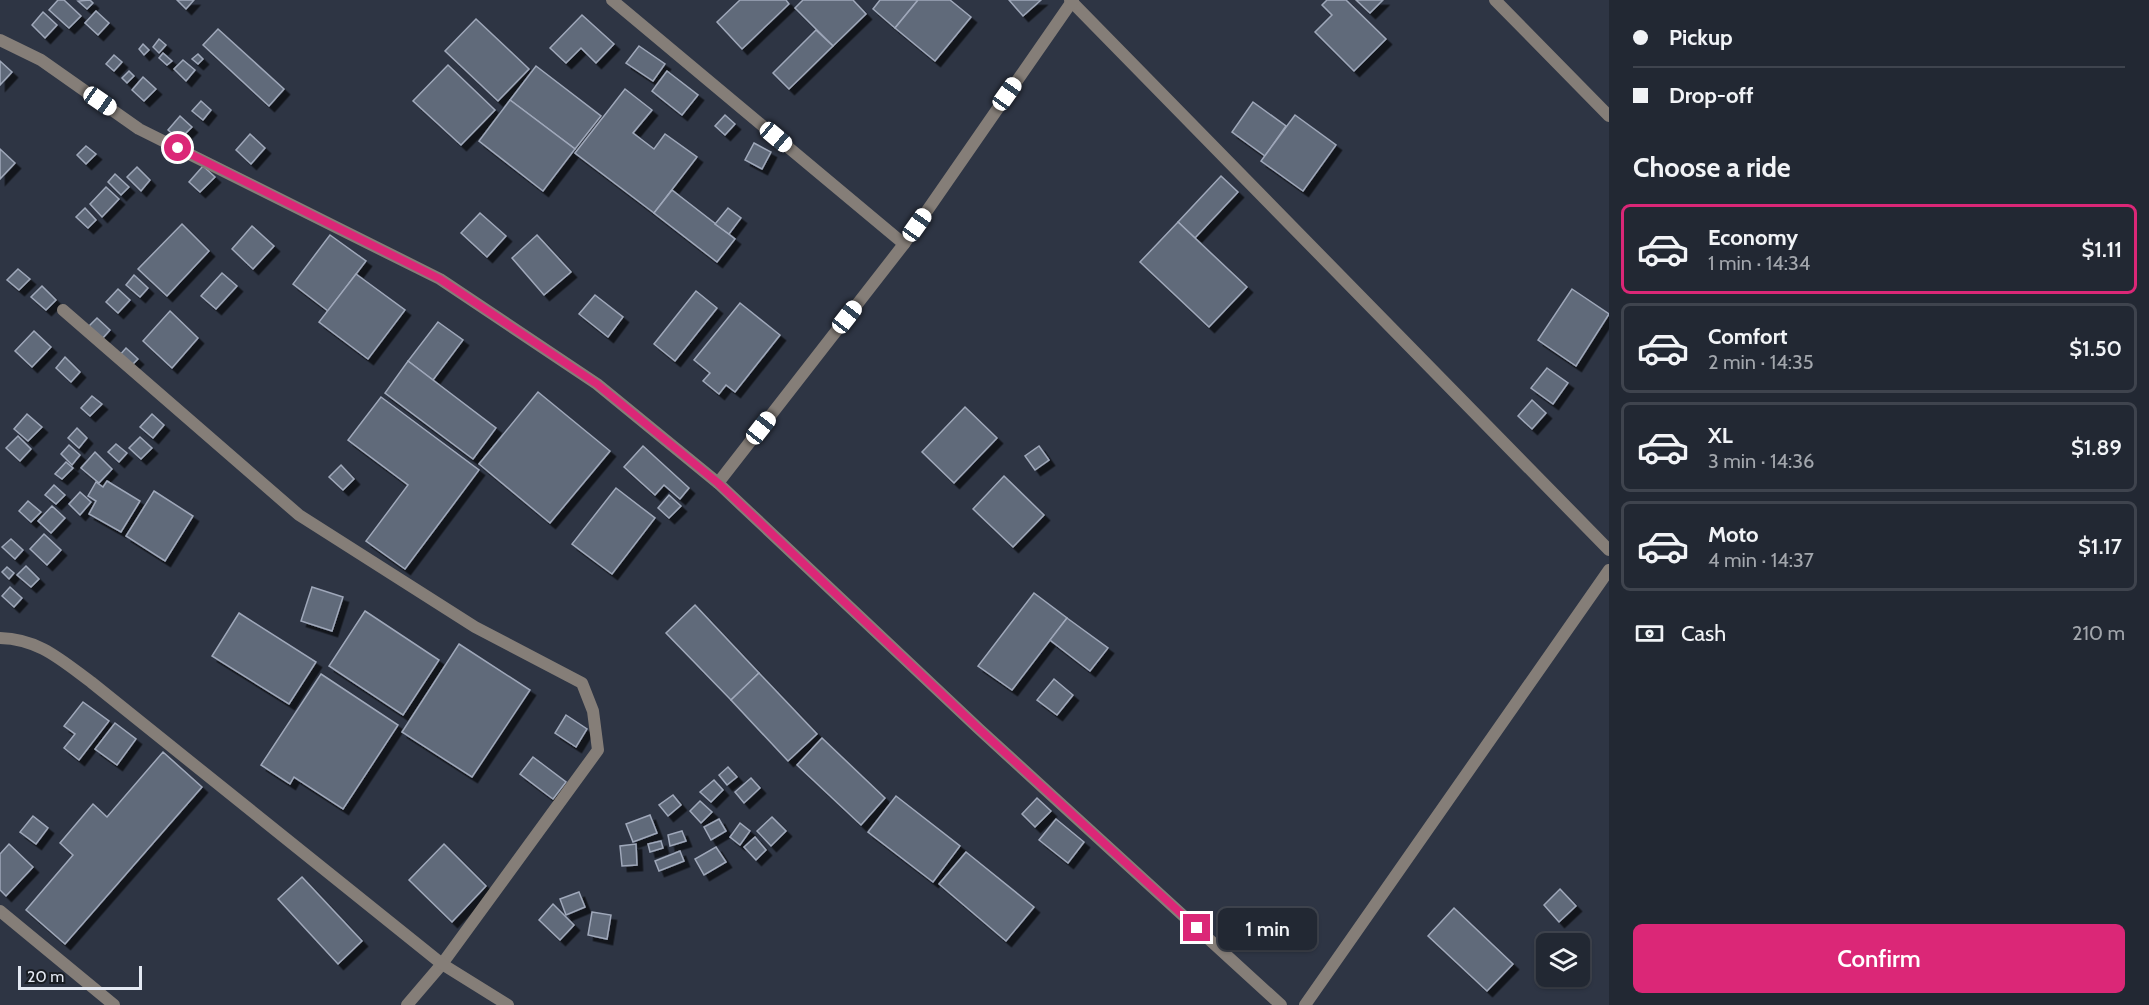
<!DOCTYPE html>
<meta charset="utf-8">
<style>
body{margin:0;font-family:Cabin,sans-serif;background:#2a303b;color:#f1f3f6;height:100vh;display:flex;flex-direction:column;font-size:22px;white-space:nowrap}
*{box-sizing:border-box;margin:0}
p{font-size:20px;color:#a2a6ac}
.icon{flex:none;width:33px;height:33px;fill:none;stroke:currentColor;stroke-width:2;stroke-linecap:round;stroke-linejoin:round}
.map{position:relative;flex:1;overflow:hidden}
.panel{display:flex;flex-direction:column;background:#222833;width:540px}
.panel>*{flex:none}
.hud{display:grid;align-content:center;height:132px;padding:0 24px;background:#222833}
.tools{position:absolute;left:1536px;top:933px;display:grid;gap:12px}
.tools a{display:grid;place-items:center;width:54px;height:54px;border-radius:9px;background:#222833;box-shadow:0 2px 4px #0004,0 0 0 2px #3f444e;font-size:30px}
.scale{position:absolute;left:18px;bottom:15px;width:124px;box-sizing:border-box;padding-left:6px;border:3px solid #e4e9f3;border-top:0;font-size:16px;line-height:21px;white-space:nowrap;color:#e4e9f3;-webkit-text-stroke:4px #191d23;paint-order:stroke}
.end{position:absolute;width:27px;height:27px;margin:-14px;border:8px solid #db2777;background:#fff;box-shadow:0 0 0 3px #fff}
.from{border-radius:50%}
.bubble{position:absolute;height:42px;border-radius:9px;background:#222833;box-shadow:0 2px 4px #0004,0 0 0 2px #3f444e;font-size:20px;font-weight:600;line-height:42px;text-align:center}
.car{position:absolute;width:18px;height:36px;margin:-18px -9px;border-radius:8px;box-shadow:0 0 4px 2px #0007;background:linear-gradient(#fff 24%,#345 0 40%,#fff 0 76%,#345 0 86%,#fff 0)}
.hud b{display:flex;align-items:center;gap:21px;height:57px;font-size:22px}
.hud b+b{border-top:2px solid #3f444e}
.hud i{width:15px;height:15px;background:#f1f3f6}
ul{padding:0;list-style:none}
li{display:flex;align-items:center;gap:18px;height:90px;margin:0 12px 9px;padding:0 12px;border:3px solid #3f444e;border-radius:9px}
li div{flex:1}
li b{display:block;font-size:22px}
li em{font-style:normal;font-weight:600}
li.selected{border-color:#db2777}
li>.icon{width:54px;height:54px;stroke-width:1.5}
h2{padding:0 24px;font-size:27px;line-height:72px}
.pay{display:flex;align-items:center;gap:15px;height:66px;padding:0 24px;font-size:22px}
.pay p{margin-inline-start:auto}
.primary-button{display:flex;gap:12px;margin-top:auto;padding:12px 24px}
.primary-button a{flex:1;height:69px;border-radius:9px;background:#db2777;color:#fff;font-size:24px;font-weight:600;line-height:69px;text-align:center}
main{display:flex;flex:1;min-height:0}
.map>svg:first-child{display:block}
.building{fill:#616a7a;stroke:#9fa8ba;stroke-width:1.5;filter:url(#shadow)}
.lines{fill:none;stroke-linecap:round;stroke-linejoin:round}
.street{stroke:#857e78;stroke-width:12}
.route{stroke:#db2777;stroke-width:8}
</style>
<main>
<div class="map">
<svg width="1609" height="1005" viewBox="0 0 1609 1005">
<defs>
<filter id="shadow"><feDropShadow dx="5.5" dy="5.5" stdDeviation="0" flood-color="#0009"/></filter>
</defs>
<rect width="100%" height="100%" fill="#2e3544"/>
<g class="building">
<path d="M58,0h6l17,16 -12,12 -20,-18z"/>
<path d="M90,0l3,3 -6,6 -9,-8z"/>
<path d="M177,0h17l-8,9z"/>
<path d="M740,0h46l3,4 -47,45 -25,-27z"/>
<path d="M803,0h50l13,14 -33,32 -38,-38z"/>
<path d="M880,0h38l-23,28 -22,-19z"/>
<path d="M918,0h32l21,17 -36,44 -40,-33z"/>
<path d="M1009,0h32l-18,16z"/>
<path d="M1327,0h19l40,39 -32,32 -39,-39 17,-17 -10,-10z"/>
<path d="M1356,0h27l-13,13z"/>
<path d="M96,11l13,12 -11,12 -13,-12z"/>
<path d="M43,12l14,13 -12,13 -13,-13z"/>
<path d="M582,15l32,29 -18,19 -15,-15 -15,15 -16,-15z"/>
<path d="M476,19l53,50 -31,32 -53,-50z"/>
<path d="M218,29l66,60 -15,17 -66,-61z"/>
<path d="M816,30l17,16 -44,43 -16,-16z"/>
<path d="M159,39l7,6 -7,8 -6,-6z"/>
<path d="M143,44l6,6 -5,5 -5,-6z"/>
<path d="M639,46l26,18 -12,17 -27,-18z"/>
<path d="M163,53l9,8 -5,4 -8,-7z"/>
<path d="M198,54l5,5 -5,5 -6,-5z"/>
<path d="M114,55l8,7 -8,9 -8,-7z"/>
<path d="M183,60l12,10 -9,11 -12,-12z"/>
<path d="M0,61l12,11 -12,13z"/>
<path d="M448,65l47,45 -34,35 -48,-44z"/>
<path d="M536,66l65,50 -26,33 -65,-49z"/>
<path d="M129,71l5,5 -7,7 -5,-5z"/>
<path d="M667,71l31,24 -16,20 -30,-24z"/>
<path d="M143,77l13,12 -12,12 -12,-11z"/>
<path d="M625,89l27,21 -19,23 21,16 11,-15 32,23 -43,56 -79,-60z"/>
<path d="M510,100l65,49 -32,42 -64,-50z"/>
<path d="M201,101l10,9 -8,10 -11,-9z"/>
<path d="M1253,102l33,24 -21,30 -33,-24z"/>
<path d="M725,115l10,9 -10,11 -10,-9z"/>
<path d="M1295,115l41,30 -33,46 -42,-30z"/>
<path d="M180,116l12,11 -13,13 -11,-10z"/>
<path d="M250,134l15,14 -14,16 -15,-14z"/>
<path d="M754,143l17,9 -9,17 -17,-9z"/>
<path d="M86,146l10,8 -10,10 -9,-9z"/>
<path d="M0,149l15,14 -15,16z"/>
<path d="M203,166l12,11 -15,15 -11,-10z"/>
<path d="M137,167l13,13 -9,11 -14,-14z"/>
<path d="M115,174l14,13 -8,8 -13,-13z"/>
<path d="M1221,176l17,16 -43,46 -17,-16z"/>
<path d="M106,187l13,12 -17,18 -12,-13z"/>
<path d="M672,190l63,49 -18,23 -63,-49z"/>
<path d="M85,208l11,12 -8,8 -12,-11z"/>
<path d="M728,208l13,10 -12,16 -14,-10z"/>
<path d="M480,213l26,23 -19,21 -26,-24z"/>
<path d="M1178,222l69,65 -38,40 -69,-65z"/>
<path d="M182,224l27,27 -42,45 -29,-27z"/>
<path d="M252,226l22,20 -21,23 -21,-20z"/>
<path d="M330,235l36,26 -38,50 -35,-27z"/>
<path d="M537,235l34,37 -27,23 -32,-37z"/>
<path d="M18,269l12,10 -11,11 -12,-10z"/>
<path d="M222,273l15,13 -21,23 -15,-13z"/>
<path d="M356,274l49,36 -37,49 -49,-37z"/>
<path d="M134,275l14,13 -8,9 -14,-12z"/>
<path d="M42,286l14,14 -10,10 -15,-13z"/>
<path d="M118,289l12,11 -12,13 -12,-11z"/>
<path d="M1572,289l37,25 -33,52 -38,-26z"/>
<path d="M696,291l21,17 -42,53 -21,-17z"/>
<path d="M595,295l28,22 -15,20 -29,-23z"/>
<path d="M740,303l40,32 -45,57 -9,-7 -7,9 -16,-13 7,-8 -16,-13z"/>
<path d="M170,311l28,27 -26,30 -29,-27z"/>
<path d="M97,318l13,12 -8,9 -13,-13z"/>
<path d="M438,322l25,18 -30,40 -25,-19z"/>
<path d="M34,331l17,16 -19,20 -17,-16z"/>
<path d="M126,348l12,11 -8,8 -11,-11z"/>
<path d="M65,357l15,15 -9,10 -15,-14z"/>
<path d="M408,361l88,67 -23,31 -88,-66z"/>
<path d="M1547,368l21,15 -15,21 -22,-16z"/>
<path d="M538,392l72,59 -60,72 -71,-59z"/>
<path d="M92,396l10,8 -12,12 -9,-8z"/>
<path d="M381,397l98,73 -74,99 -39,-28 42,-56 -60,-45z"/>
<path d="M1532,400l14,13 -14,16 -14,-13z"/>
<path d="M965,407l32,31 -43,45 -32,-31z"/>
<path d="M27,414l15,13 -14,14 -14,-12z"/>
<path d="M152,414l12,11 -11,13 -13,-11z"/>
<path d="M77,428l10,10 -8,10 -11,-10z"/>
<path d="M18,436l13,13 -11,12 -14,-13z"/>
<path d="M140,437l12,11 -11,11 -12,-11z"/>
<path d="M116,444l11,9 -8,9 -11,-10z"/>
<path d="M69,445l11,10 -8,10 -11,-11z"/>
<path d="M643,446l46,42 -9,11 -16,-14 -9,10 -31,-28z"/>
<path d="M1039,446l10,14 -14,10 -10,-14z"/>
<path d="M95,452l17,17 -13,14 -18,-15z"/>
<path d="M66,462l7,6 -11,11 -7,-5z"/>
<path d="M341,465l13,14 -11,11 -14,-13z"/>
<path d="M1004,476l40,39 -31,32 -40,-38z"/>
<path d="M107,481l33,20 -19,31 -32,-18 7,-13 -8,-5 8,-14 7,5z"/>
<path d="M54,485l11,10 -9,9 -11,-9z"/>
<path d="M616,488l39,30 -43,56 -40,-30z"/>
<path d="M154,491l39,25 -28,45 -39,-25z"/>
<path d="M80,492l11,10 -11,13 -11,-11z"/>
<path d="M669,495l12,11 -12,12 -11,-10z"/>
<path d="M28,501l13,11 -10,10 -12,-11z"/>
<path d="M52,506l13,12 -14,15 -13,-12z"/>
<path d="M44,534l17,16 -14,15 -17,-16z"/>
<path d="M11,539l12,11 -8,9 -13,-12z"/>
<path d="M26,566l13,13 -8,8 -14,-12z"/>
<path d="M7,567l7,6 -5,6 -7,-7z"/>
<path d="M10,587l12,11 -8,9 -12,-11z"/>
<path d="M312,587l31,10 -11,34 -31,-10z"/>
<path d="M1034,593l33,25 -55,72 -34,-24z"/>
<path d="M695,605l64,68 -28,27 -65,-67z"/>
<path d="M365,611l74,49 -36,55 -74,-49z"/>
<path d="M239,613l77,49 -27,42 -77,-48z"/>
<path d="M1067,618l41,30 -18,23 -40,-31z"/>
<path d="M459,644l71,46 -58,87 -70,-45z"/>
<path d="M759,673l58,61 -29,27 -57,-61z"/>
<path d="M321,674l77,51 -55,84 -49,-32 -4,7 -29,-19z"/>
<path d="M1054,679l19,16 -16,20 -20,-15z"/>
<path d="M83,702l26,19 -30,39 -15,-12 11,-14 -11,-8z"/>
<path d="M566,715l21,14 -11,18 -21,-14z"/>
<path d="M115,723l21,16 -19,26 -22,-16z"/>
<path d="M822,738l63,60 -24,27 -64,-60z"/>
<path d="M163,752l39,35 -137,157 -39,-34 47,-55 -13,-12 33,-39 14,13z"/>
<path d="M533,757l33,25 -13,17 -33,-25z"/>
<path d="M728,767l9,10 -10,8 -8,-10z"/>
<path d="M751,778l9,10 -16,15 -9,-11z"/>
<path d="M714,780l9,10 -12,12 -11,-10z"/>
<path d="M673,795l8,10 -13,11 -9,-11z"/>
<path d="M896,796l64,50 -27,36 -65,-50z"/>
<path d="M1037,798l14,13 -16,16 -13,-13z"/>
<path d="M700,801l12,11 -11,11 -11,-12z"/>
<path d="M650,815l7,18 -24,9 -7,-18z"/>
<path d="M33,816l15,12 -12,16 -16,-12z"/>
<path d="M772,817l14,14 -15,15 -14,-15z"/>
<path d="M719,819l7,12 -15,9 -7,-13z"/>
<path d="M1056,819l28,23 -16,21 -29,-23z"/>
<path d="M740,823l10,8 -10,14 -10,-8z"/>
<path d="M682,831l4,10 -16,5 -2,-11z"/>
<path d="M755,837l11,13 -10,10 -12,-13z"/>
<path d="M661,841l2,7 -13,4 -2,-8z"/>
<path d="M9,844l24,23 -27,29 -6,-6v-36z"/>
<path d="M444,844l42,42 -34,36 -43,-42z"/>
<path d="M636,844l1,21 -15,1 -2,-20z"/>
<path d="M716,847l10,15 -22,13 -9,-16z"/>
<path d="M680,851l4,10 -25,10 -4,-10z"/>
<path d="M966,852l68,55 -28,34 -67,-57z"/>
<path d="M302,877l60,64 -24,23 -60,-65z"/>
<path d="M1560,889l16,17 -17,16 -15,-17z"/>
<path d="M579,892l6,15 -19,8 -6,-16z"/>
<path d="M553,904l21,21 -14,15 -21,-20z"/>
<path d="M1454,908l59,56 -26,27 -59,-55z"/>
<path d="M592,912l19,3 -4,24 -19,-4z"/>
</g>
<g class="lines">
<g class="street">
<path d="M612,0l292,244"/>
<path d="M1070,0l539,550"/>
<path d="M1495,0l114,116"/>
<path d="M0,40l41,20 98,69 301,150 157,105 121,99 261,246 302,276"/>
<path d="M63,310l236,205 176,112 107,56 11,28 5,39 -156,214 -35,41"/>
<path d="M718,483l186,-239 169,-244"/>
<path d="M0,638c39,1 61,22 91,44l351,282 66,41"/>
<path d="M0,911l114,94"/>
<path d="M1305,1005l304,-435"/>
</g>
</g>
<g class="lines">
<path class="route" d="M178,148l262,131 157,105 121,99 261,246 218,199"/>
</g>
</svg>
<div class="tools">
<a><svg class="icon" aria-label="layers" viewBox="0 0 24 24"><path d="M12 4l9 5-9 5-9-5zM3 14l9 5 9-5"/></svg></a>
</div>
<div class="scale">20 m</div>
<i class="end from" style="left:178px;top:148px"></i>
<i class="end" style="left:1197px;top:928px"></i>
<div class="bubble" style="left:1218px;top:908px;width:99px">1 min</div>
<i class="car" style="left:1007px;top:94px;rotate:35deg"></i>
<i class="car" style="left:100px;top:101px;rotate:125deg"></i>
<i class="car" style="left:776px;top:137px;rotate:130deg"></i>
<i class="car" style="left:917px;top:225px;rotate:35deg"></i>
<i class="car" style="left:847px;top:317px;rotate:38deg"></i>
<i class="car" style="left:761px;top:428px;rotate:38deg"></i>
</div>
<section class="panel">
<div class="hud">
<b><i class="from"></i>Pickup</b>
<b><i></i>Drop-off</b>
</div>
<h2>Choose a ride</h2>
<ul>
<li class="selected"><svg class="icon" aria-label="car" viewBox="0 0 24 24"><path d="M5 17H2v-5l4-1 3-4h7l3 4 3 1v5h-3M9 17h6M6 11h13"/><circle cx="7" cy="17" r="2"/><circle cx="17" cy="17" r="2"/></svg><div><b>Economy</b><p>1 min · 14:34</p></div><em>$1.11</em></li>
<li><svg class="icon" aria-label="car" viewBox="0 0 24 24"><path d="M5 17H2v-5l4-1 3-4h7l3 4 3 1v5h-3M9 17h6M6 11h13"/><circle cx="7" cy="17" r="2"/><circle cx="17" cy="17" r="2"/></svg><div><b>Comfort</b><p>2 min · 14:35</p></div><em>$1.50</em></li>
<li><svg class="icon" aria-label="car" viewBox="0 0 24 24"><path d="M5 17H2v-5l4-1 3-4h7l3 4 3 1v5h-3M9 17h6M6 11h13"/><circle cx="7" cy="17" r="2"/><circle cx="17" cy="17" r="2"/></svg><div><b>XL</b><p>3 min · 14:36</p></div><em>$1.89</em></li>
<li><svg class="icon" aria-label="car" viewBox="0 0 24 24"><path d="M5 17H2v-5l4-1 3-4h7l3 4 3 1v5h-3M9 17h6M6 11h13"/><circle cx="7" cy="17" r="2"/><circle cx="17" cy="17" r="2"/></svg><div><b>Moto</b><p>4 min · 14:37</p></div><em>$1.17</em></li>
</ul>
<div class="pay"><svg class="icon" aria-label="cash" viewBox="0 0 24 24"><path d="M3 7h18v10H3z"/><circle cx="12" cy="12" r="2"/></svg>Cash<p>210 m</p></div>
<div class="primary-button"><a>Confirm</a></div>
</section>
</main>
